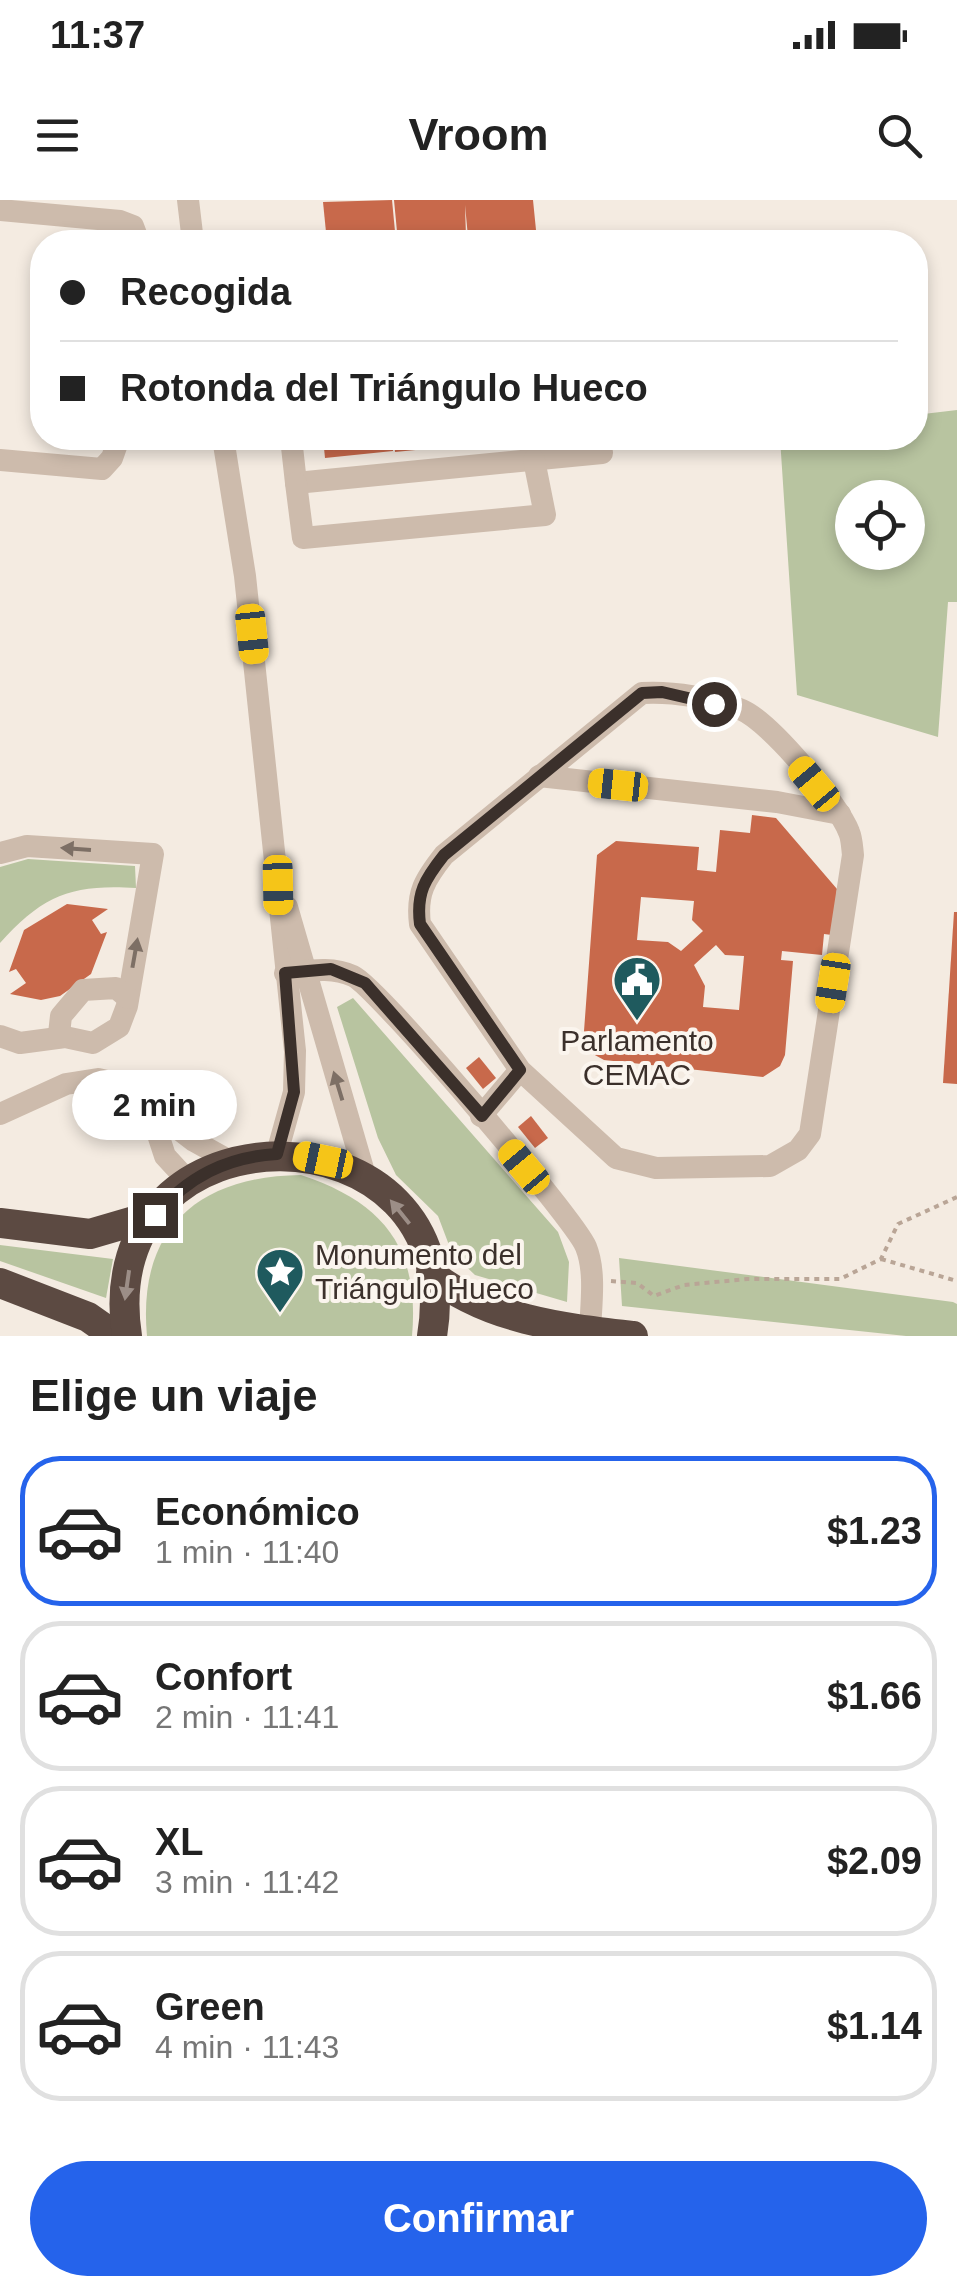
<!DOCTYPE html>
<html lang="es">
<meta charset="utf-8">
<style>
body{margin:0;font-family:Helvetica,sans-serif;background:#f2f2f2;color:#222;height:100vh;display:flex;flex-direction:column;font-size:38px;white-space:nowrap}
*{box-sizing:border-box;margin:0}
p{font-size:32px;color:#767676}
.icon{flex:none;width:55px;height:55px;fill:none;stroke:currentColor;stroke-width:2;stroke-linecap:round;stroke-linejoin:round}
.map{position:relative;height:1136px;overflow:hidden}
.panel{display:flex;flex-direction:column;background:#fff;flex:1}
.panel>*{flex:none}
.hud{position:absolute;left:30px;top:30px;width:898px;height:220px;border-radius:40px;box-shadow:0 5px 15px #0003;display:grid;align-content:center;height:220px;padding:0 30px;background:#fff}
.buttons{position:absolute;left:835px;top:280px;display:grid;gap:20px}
.buttons a{display:grid;place-items:center;width:90px;height:90px;border-radius:50%;background:#fff;box-shadow:0 5px 15px #0003;font-size:50px}
.end{position:absolute;width:45px;height:45px;margin:-22px;border:12px solid #3b302b;background:#fff;box-shadow:0 0 0 5px #fff}
.from{border-radius:50%}
.bubble{position:absolute;height:70px;border-radius:35px;background:#fff;box-shadow:0 5px 15px #0003;font-size:32px;font-weight:700;line-height:70px;text-align:center}
.car{position:absolute;width:30px;height:60px;margin:-30px -15px;border-radius:12px;box-shadow:0 0 8px 2px #0007;background:linear-gradient(#f5c518 24%,#345 0 40%,#f5c518 0 76%,#345 0 86%,#f5c518 0)}
.hud b{display:flex;align-items:center;gap:35px;height:95px;font-size:38px}
.hud b+b{border-top:2px solid #e0e0e0}
.hud i{width:25px;height:25px;background:#222}
ul{padding:0;list-style:none}
li{display:flex;align-items:center;gap:30px;height:150px;margin:0 20px 15px;padding:0 10px;border:5px solid #e0e0e0;border-radius:40px}
li div{flex:1}
li b{display:block;font-size:38px}
li em{font-style:normal;font-weight:700}
li.selected{border-color:#2563eb}
li>.icon{width:90px;height:90px;stroke-width:1.5}
h2{padding:0 30px;font-size:45px;line-height:120px}
.primary-button{display:flex;gap:20px;margin-top:auto;padding:20px 30px}
.primary-button a{flex:1;height:115px;border-radius:60px;background:#2563eb;color:#fff;font-size:40px;font-weight:700;line-height:115px;text-align:center}
.status{display:flex;justify-content:space-between;align-items:center;height:70px;padding:0 50px;background:#fff;direction:ltr}
.status svg{height:28px;fill:currentColor}
header{display:flex;justify-content:space-between;align-items:center;height:130px;padding:0 30px;background:#fff;font-size:45px;font-weight:700}
.map>svg:first-child{display:block}
.green{fill:#b8c4a0;fill-rule:evenodd}
.building{fill:#c8694b;fill-rule:evenodd}
.lines{fill:none;stroke-linecap:round;stroke-linejoin:round}
.path{stroke:#b9a596;stroke-width:4;stroke-dasharray:5 5;stroke-linecap:butt}
.minor{stroke:#cdbbac;stroke-width:22}
.highway{stroke:#5c4a42;stroke-width:30}
.oneway{fill:#7d6f65}
.oneway2{fill:#9c8e87}
.route{stroke:#3b302b;stroke-width:12}
.labels{text-anchor:middle;stroke-width:8;stroke-linejoin:round;paint-order:stroke}
.poi-label{font-size:30px;fill:#3b302b;stroke:#fbf5ee}
</style>
<div class="status"><b>11:37</b><svg viewBox="0 0 49 12"><path d="M0 12V9h3v3zM5 12V6h3v6zM10 12V3h3v9zM15 12V0h3v12zM26 1h20v11H26zM47 4h2v5h-2z"/></svg></div>
<header><svg class="icon" aria-label="menu" viewBox="0 0 24 24"><path d="M4 6h16M4 12h16M4 18h16"/></svg>Vroom<svg class="icon" aria-label="search" viewBox="0 0 24 24"><circle cx="10" cy="10" r="6"/><path d="M15 15l6 6"/></svg></header>
<div class="map">
<svg width="957" height="1136" viewBox="0 0 957 1136">
<rect width="100%" height="100%" fill="#f4ebe1"/>
<g class="green">
<path d="M957,210v192h-9l-10,135 -141,-42 -17,-257h135v-23zM852,298h56v54h-56z"/>
<path d="M28,659l107,7 1,22c-64,-4 -93,7 -136,55v-76z"/>
<path d="M353,798l205,234 11,30 -2,40 -92,-27 -23,-22 -14,-37 -42,-41 -18,-37 -41,-131z"/>
<path d="M301,975c82,27 119,73 111,161h-265c-10,-107 51,-160 154,-161z"/>
<path d="M0,1045l113,14 -7,39 -106,-37z"/>
<path d="M619,1058l334,44 4,2v32h-51l-284,-30z"/>
</g>
<g class="building">
<path d="M392,0l4,42h-69l-4,-40z"/>
<path d="M394,0h139l3,30 -68,7 -3,-32 1,32 -68,5z"/>
<path d="M323,238h69l1,13 -68,7z"/>
<path d="M394,238h123v2l-122,12z"/>
<path d="M752,615l24,3 61,71 -5,46 -8,-1 -2,21 -40,-4 -1,9 12,1 -8,94 -5,11 -17,11 -159,-17 -11,-6 -9,-23 13,-176 19,-14 83,6 -2,23 19,2 4,-42 30,3zM641,697l53,4 -2,19 11,11 -22,20 -13,-9 -31,-2zM716,745l9,10 19,1 -5,54 -36,-3 2,-21 -11,-21z"/>
<path d="M67,704l41,5 -16,11 9,14 6,-2 -16,42 -31,22 -19,4 -31,-6 16,-11 -10,-14 -7,3 15,-42z"/>
<path d="M954,712h3v172l-14,-1z"/>
<path d="M479,857l17,21 -13,11 -17,-21z"/>
<path d="M531,916l17,22 -13,10 -17,-21z"/>
</g>
<g class="lines">
<g class="path">
<path d="M881,1059l76,22"/>
<path d="M611,1081l26,2 17,13 30,-11 63,-6h93l41,-20 17,-35 59,-27"/>
</g>
<g class="minor">
<path d="M188,0l5,42"/>
<path d="M0,10l120,11 13,5 6,16"/>
<path d="M223,238l22,138 50,475 -1,41 -17,61"/>
<path d="M291,238l5,45 306,-30 -2,-15"/>
<path d="M0,260l102,9 10,-11 7,-20"/>
<path d="M296,283l7,55 242,-23 -11,-55"/>
<path d="M539,576l238,26 63,12"/>
<path d="M0,653l27,-7 126,8 -26,152 -8,21 -26,16 -28,-6 -45,6 -20,-7"/>
<path d="M287,707l79,272"/>
<path d="M285,773c23,-2 46,-7 68,3 23,10 222,243 233,271 10,25 5,58 4,84"/>
<path d="M65,837l-6,-3 2,-18 22,-26 33,-2 12,10"/>
<path d="M150,910l15,46 24,26"/>
<path d="M0,914l66,-30 32,-5 22,5 74,57 36,20"/>
<path d="M481,916l39,-46 -100,-146c-4,-31 5,-45 24,-69l198,-162c30,-2 73,5 100,17 28,12 96,93 107,122 3,7 3,15 4,23l-43,279 -12,16 -28,16 -114,2 -40,-10 -96,-88"/>
</g>
<g class="highway">
<path d="M0,1023l90,11 65,-19"/>
<path d="M431,1074c57,46 132,54 202,62"/>
<path d="M0,1083l88,34 27,19"/>
<path d="M127,1136c-37,-242 345,-237 305,0"/>
</g>
</g>
<defs><path id="oneway-solid" d="M-6-.8H1V-3.2L6.5 0L1 3.2V.8H-6Z" transform="scale(2.5)"/></defs>
<g class="oneway">
<use href="#oneway-solid" transform="translate(76 649) rotate(-176)"/>
<use href="#oneway-solid" transform="translate(135 753) rotate(-80)"/>
<use href="#oneway-solid" transform="translate(338 886) rotate(-107)"/>
</g>
<g class="oneway2">
<use href="#oneway-solid" transform="translate(400 1012) rotate(-129)"/>
<use href="#oneway-solid" transform="translate(127 1085) rotate(98)"/>
</g>
<g class="lines">
<path class="route" d="M155,1015c33,-38 71,-58 122,-61l17,-62 -9,-119 46,-4 34,14 117,133 38,-46 -100,-146c-4,-31 5,-45 24,-69l198,-162 20,-1 52,12"/>
</g>
<defs>
<g id="civic-pin" transform="scale(2.5)"><path d="M0 17L-7.5 6A9.5 9.5 0 1 1 7.5 6Z" fill="#1f5a5e" stroke="#fbf5ee"/><path d="M-.6-6.5H3V-4.5H.6V-3L4-1V1h2V6H-6V1h2V-1L-.6-3ZM-1.2 2.5V6h2.4V2.5Z" fill="#fff"/></g>
<g id="sight-pin" transform="scale(2.5)"><path d="M0 17L-7.5 6A9.5 9.5 0 1 1 7.5 6Z" fill="#1f5a5e" stroke="#fbf5ee"/><path d="M0-6L1.8-2.2L6-1.7L2.9 1.2L3.7 5.4L0 3.3L-3.7 5.4L-2.9 1.2L-6-1.7L-1.8-2.2Z" fill="#fff"/></g>
</defs>
<g fill-rule="evenodd">
<use href="#civic-pin" x="637" y="780"/>
<use href="#sight-pin" x="280" y="1072"/>
</g>
<g class="labels">
<g class="poi-label">
<text x="637" y="851">Parlamento<tspan x="637" dy="34">CEMAC</tspan></text>
<text x="315" y="1065" text-anchor="start">Monumento del<tspan x="315" dy="34">Triángulo Hueco</tspan></text>
</g>
</g>
</svg>
<div class="buttons">
<a><svg class="icon" aria-label="locate" viewBox="0 0 24 24"><circle cx="12" cy="12" r="6"/><path d="M12 2v4M12 18v4M2 12h4M18 12h4"/></svg></a>
</div>
<i class="end from" style="left:714px;top:504px"></i>
<i class="end" style="left:155px;top:1015px"></i>
<div class="bubble" style="left:72px;top:870px;width:165px">2 min</div>
<i class="car" style="left:252px;top:434px;rotate:174deg"></i>
<i class="car" style="left:814px;top:584px;rotate:320deg"></i>
<i class="car" style="left:618px;top:585px;rotate:276deg"></i>
<i class="car" style="left:278px;top:685px;rotate:179deg"></i>
<i class="car" style="left:833px;top:783px;rotate:189deg"></i>
<i class="car" style="left:323px;top:960px;rotate:282deg"></i>
<i class="car" style="left:524px;top:967px;rotate:320deg"></i>
<div class="hud">
<b><i class="from"></i>Recogida</b>
<b><i></i>Rotonda del Triángulo Hueco</b>
</div>
</div>
<section class="panel">
<h2>Elige un viaje</h2>
<ul>
<li class="selected"><svg class="icon" aria-label="car" viewBox="0 0 24 24"><path d="M5 17H2v-5l4-1 3-4h7l3 4 3 1v5h-3M9 17h6M6 11h13"/><circle cx="7" cy="17" r="2"/><circle cx="17" cy="17" r="2"/></svg><div><b>Económico</b><p>1 min · 11:40</p></div><em>$1.23</em></li>
<li><svg class="icon" aria-label="car" viewBox="0 0 24 24"><path d="M5 17H2v-5l4-1 3-4h7l3 4 3 1v5h-3M9 17h6M6 11h13"/><circle cx="7" cy="17" r="2"/><circle cx="17" cy="17" r="2"/></svg><div><b>Confort</b><p>2 min · 11:41</p></div><em>$1.66</em></li>
<li><svg class="icon" aria-label="car" viewBox="0 0 24 24"><path d="M5 17H2v-5l4-1 3-4h7l3 4 3 1v5h-3M9 17h6M6 11h13"/><circle cx="7" cy="17" r="2"/><circle cx="17" cy="17" r="2"/></svg><div><b>XL</b><p>3 min · 11:42</p></div><em>$2.09</em></li>
<li><svg class="icon" aria-label="car" viewBox="0 0 24 24"><path d="M5 17H2v-5l4-1 3-4h7l3 4 3 1v5h-3M9 17h6M6 11h13"/><circle cx="7" cy="17" r="2"/><circle cx="17" cy="17" r="2"/></svg><div><b>Green</b><p>4 min · 11:43</p></div><em>$1.14</em></li>
</ul>
<div class="primary-button"><a>Confirmar</a></div>
</section>
